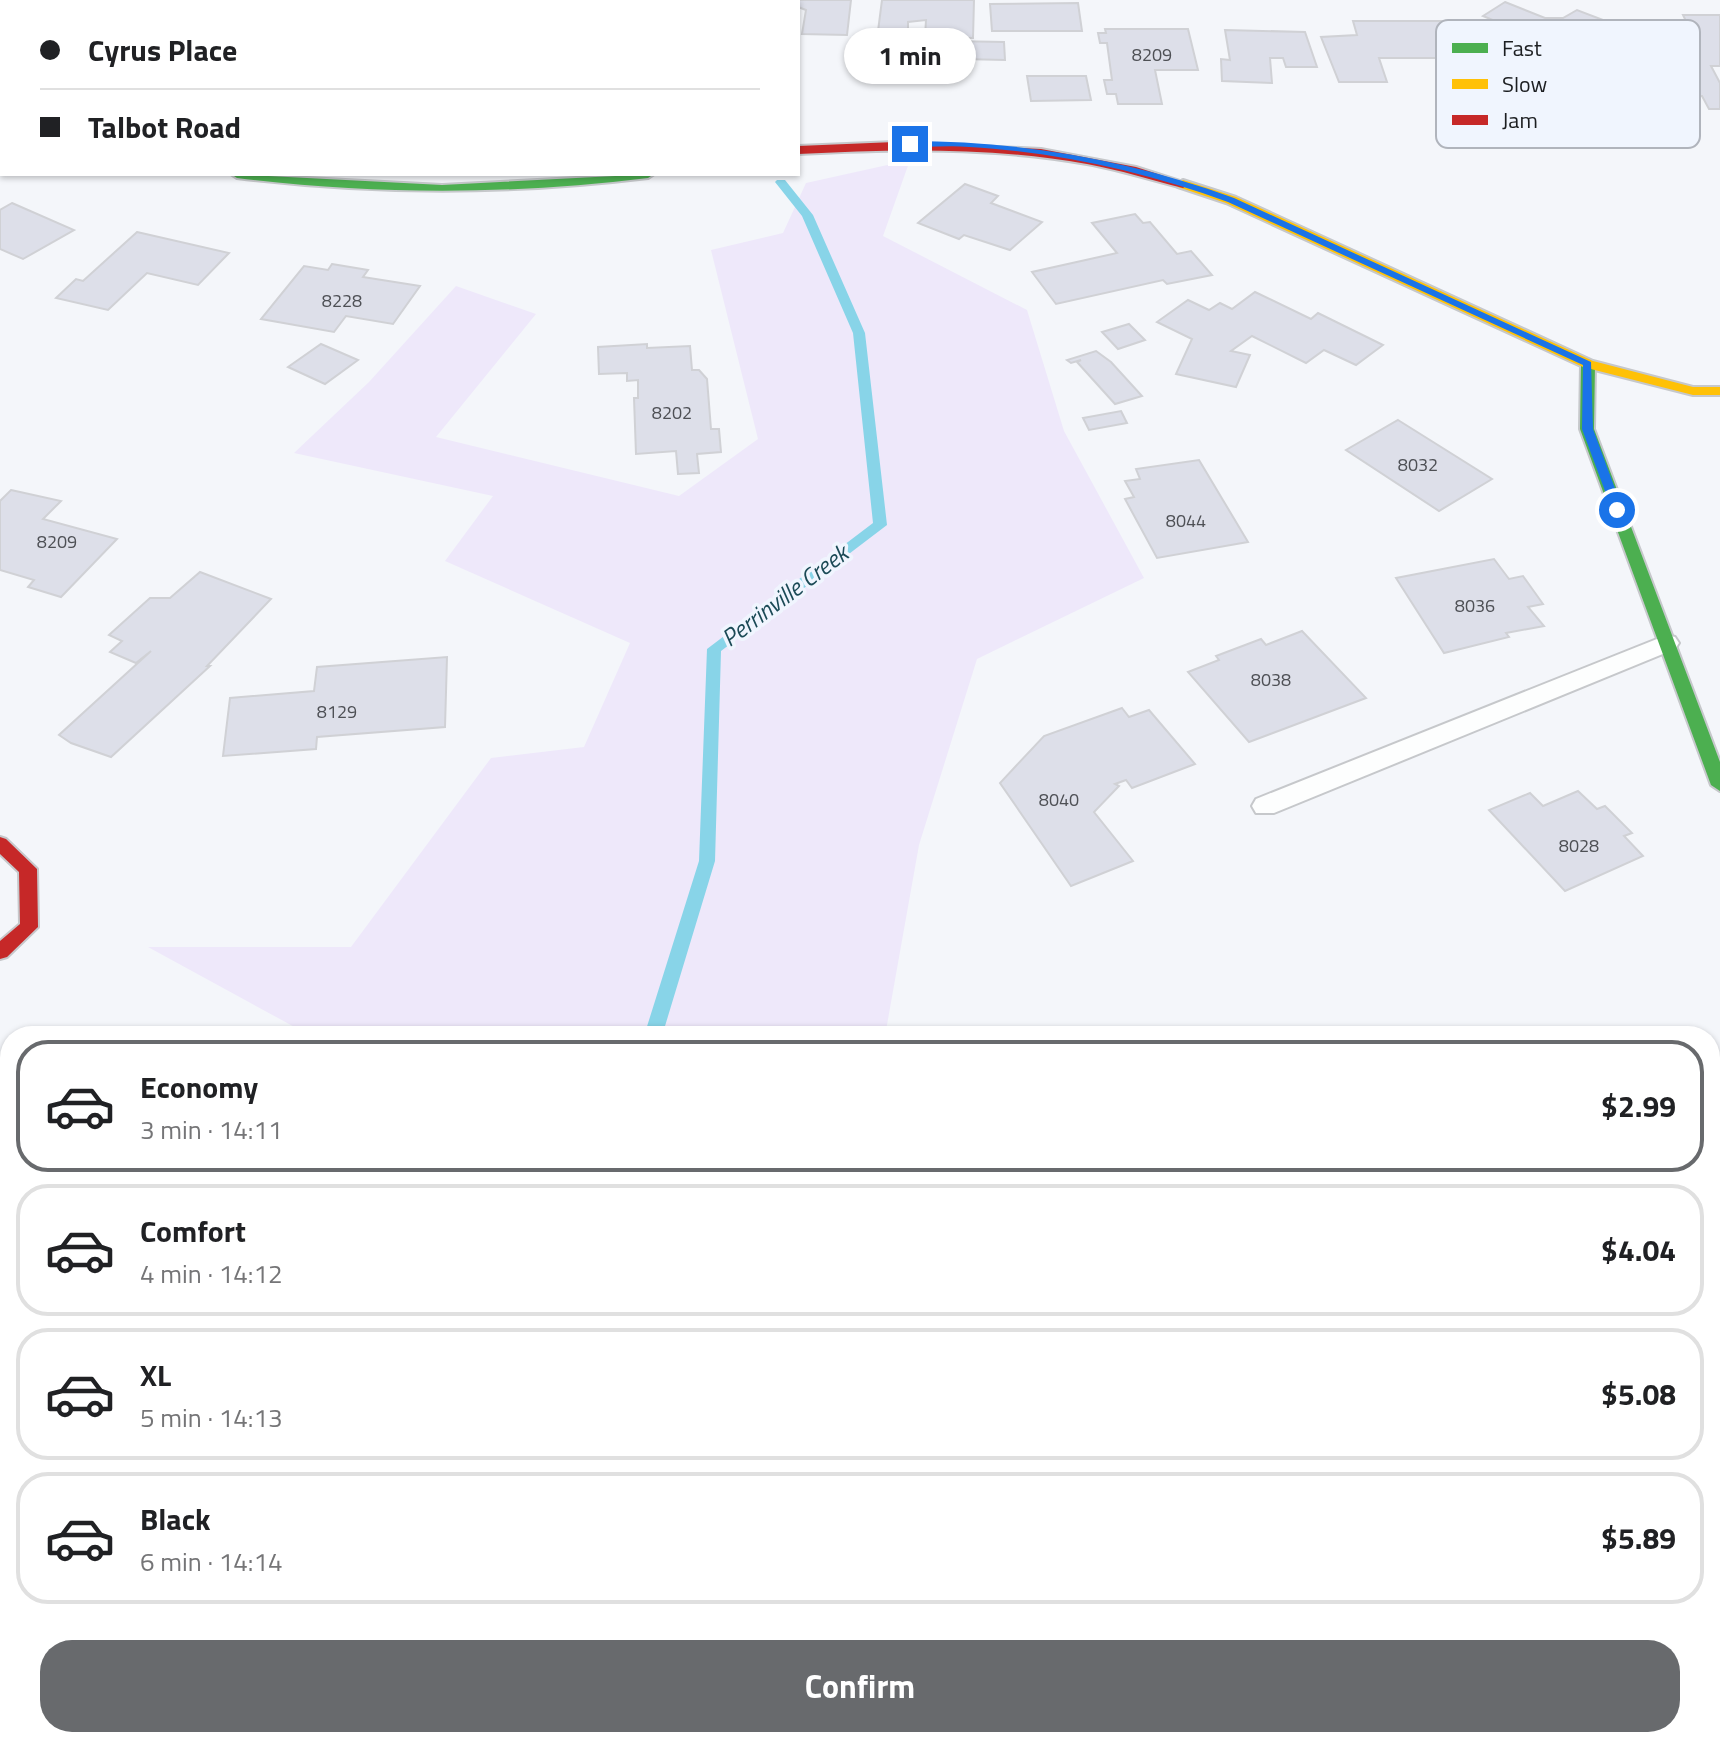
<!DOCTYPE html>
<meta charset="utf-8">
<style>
body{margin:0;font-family:"Titillium Web",sans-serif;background:#f2f2f2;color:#202124;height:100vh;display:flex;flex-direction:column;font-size:30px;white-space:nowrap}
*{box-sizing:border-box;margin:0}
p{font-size:26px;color:#757577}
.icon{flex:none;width:44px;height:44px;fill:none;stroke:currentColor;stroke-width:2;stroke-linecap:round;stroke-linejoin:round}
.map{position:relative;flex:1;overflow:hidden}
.sheet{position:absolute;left:0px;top:1026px;width:1720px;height:722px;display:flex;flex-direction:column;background:#fff;border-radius:32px 32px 0 0;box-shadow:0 2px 6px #0004}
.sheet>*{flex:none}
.top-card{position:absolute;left:0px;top:0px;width:800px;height:176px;box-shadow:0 2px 6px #0004;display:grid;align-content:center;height:176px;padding:0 40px;background:#fff}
.end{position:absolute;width:36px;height:36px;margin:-18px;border:10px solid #1a73e8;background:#fff;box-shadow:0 0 0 4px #fff}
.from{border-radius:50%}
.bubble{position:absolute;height:56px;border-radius:28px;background:#fff;box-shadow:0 2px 6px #0004;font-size:26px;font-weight:700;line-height:56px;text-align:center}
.top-card b{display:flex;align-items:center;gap:28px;height:76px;font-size:30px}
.top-card b+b{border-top:2px solid #e0e0e0}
.top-card i{width:20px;height:20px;background:#202124}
ul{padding:14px 0 0;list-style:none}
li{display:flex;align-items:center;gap:24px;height:132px;margin:0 16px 12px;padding:0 24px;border:4px solid #e0e0e0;border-radius:32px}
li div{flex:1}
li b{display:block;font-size:30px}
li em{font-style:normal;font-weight:700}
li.on{border-color:#686a6d}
li>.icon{width:72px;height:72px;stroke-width:1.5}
.cta{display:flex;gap:16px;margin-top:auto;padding:16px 40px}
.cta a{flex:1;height:92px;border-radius:32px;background:#686a6d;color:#fff;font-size:32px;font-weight:700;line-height:92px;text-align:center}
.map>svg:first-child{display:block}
.green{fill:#eee8fa}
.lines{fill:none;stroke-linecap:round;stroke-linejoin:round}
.stream{fill:#88d4e8;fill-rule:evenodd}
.building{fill:#dddfe9;stroke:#d0d1d5;stroke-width:2}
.lane-casing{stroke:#c6c8cb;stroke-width:4}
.street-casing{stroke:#c6c8cb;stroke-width:4}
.fast-casing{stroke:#c6c8cb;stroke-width:4}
.slow-casing{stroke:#c6c8cb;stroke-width:4}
.jam-casing{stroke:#c6c8cb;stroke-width:4}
.lane{fill:#fdfefe;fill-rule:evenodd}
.street{fill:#fdfefe;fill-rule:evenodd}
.fast{fill:#4caf50;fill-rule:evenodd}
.slow{fill:#ffc107;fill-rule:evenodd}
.jam{fill:#c62828;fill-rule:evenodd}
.route{fill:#1a73e8}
.labels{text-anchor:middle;stroke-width:7;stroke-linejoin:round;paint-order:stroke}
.number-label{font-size:18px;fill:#4e5055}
.water-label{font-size:24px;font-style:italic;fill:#1b4a56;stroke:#f0f5fe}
.key{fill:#f0f5fe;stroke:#b0b4bc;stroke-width:2}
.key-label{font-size:22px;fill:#1c1e21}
</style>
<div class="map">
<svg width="1720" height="1747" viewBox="0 0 1720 1747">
<rect width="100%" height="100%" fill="#f4f6fa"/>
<g class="green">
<path d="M910,160l-27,76 144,74 37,121 80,147 -167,81 -58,186 -34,191h-574l-163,-89h203l140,-189 93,-11 46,-104 -185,-82 48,-65 -199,-43 75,-71 87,-96 80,28 -100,123 243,59 79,-57 -47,-189 72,-17 23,-50z"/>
<path d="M10,1706v32h747l-1,9h-756v-27z"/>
</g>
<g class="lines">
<g class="stream">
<rect x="674" y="0" width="10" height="2"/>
<path d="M777,180h8l28,35 52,118 22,192 -166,126 -6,210 -53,175h-18l55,-175 8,-212 166,-126 -20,-190 -51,-117 -27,-34z"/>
<path d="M440,1738h22l-2,9h-22z"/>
</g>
</g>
<g class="building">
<path d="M724,0h127l-4,35 -45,-1 4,-24 -8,-3v-5z"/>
<path d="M882,0h92l-1,38 -48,-1 1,-17 -18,2v41l-34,-1z"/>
<path d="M1505,2l40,16h18l14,-8 34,13 -35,24 -21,-9 -5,3 29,60 -51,1 -25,-57 -11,-4 12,-7 -4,-11 -17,-7z"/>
<path d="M1078,3l4,28h-90l-2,-27z"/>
<path d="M1683,15h37v51h-9l9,17v26h-11l-7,-13h-22l-34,-67h38l-2,-4h6z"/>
<path d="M1353,21h89l3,8h17l19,38 -26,3 -9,-12h-67l8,24h-48l-18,-45 36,-2z"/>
<path d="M1105,29h83l10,41h-43l7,34h-44l-2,-10h-9l-3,-14h8l-5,-37h-7l-2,-10h8z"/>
<path d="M1225,30l80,2 12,35h-31l-3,-9h-13l2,25 -50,-2 -1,-22 9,1z"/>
<path d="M950,41l54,1 1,18 -43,-1v-9h-12z"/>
<path d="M1027,76h59l5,24 -60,1z"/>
<path d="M965,184l33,12 -7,7 51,19 -32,28 -46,-15 -5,4 -41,-16z"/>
<path d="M12,203l62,27 -51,29 -23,-10v-39z"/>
<path d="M1135,214l8,9 7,-1 27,32 14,-3 21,24 -45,9 -4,-4 -107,24 -24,-32 85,-19 -25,-30z"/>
<path d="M137,232l92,21 -31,32 -51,-12 -39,37 -52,-12 20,-19 7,2z"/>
<path d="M332,264l36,6 -5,7 57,9 -27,38 -47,-8 -12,16 -73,-13 43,-53 24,4z"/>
<path d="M1255,292l56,27 7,-6 65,32 -27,20 -32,-15 -18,13 -54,-27 -21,15 19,4 -14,32 -60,-13 16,-35 -35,-17 31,-22 21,10 11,-7 12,6z"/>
<path d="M1129,324l16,16 -27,9 -16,-17z"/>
<path d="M321,344l37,16 -33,24 -37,-17z"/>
<path d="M647,344v4l43,-2 2,24h7l8,9 4,50h8l2,23 -24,2 2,19 -21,1 -2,-23 -40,3 -2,-56h4v-18l-11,1v-8l-28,1 -1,-27z"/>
<path d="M1096,351l15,11 31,34 -27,8 -38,-42 4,-2 -10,3 -4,-3z"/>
<path d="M1121,411l6,12 -38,7 -6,-12z"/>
<path d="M1398,420l94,59 -53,32 -93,-61z"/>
<path d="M1199,460l49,82 -91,16 -32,-59 9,-2 -9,-16 15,-2 -4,-10z"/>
<path d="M11,490l50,11 -18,18 74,20 -56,58 -33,-10 6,-7 -34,-10v-69z"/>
<path d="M1494,559l15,20 14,-3 20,28 -15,3 16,19 -38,7 3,4 -65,16 -48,-75z"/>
<path d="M200,572l71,27 -64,67h3l-99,91 -40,-14 -12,-8 92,-84 -15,12 -26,-11 12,-11 -13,-6 41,-37h20z"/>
<path d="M1302,631l64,67 -117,44 -61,-70 31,-12 -3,-4 45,-17 5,6z"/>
<path d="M447,657l-2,70 -128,10 -1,12 -93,7 7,-58 84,-7 3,-24z"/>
<path d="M1122,708l7,9 20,-7 46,54 -63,24 -6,-8 -11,4 4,2 -25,26 39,49 -62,25 -71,-103 44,-47z"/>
<path d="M1578,791l19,18 8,-3 27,27 -8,3 19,20 -78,35 -76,-81 41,-17 13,13z"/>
<path d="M10,1093v61l-10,2v-61z"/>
<path d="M10,1198v95l-10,2v-95z"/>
<path d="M1720,1521v28l-10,-8v-7z"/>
<path d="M1710,1545l10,9v6l-10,12z"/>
<path d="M1470,1738h233l-11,9h-233z"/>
</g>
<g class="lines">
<g class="lane-casing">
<path id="lane" d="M1667,635l8,2 4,6 -4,6 -401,164h-18l-4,-7 4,-7z"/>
</g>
<g class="street-casing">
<path id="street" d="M0,88l2,1v18l-2,-1z"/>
</g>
<g class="fast-casing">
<g id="fast">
<path d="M231,174l211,11 212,-11 -6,4c-138,17 -273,17 -411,0z"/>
<path d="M1588,360l7,4 -1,65 126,333v29l-9,-6 -131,-356 1,-65z"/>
</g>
</g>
<g class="slow-casing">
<path id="slow" d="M1183,180l53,17 357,164 100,26h27v8h-27l-110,-28 -357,-164 -48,-16 -1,-3z"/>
</g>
<g class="jam-casing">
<g id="jam">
<path d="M895,142l146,7 95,18 53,17 -6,4c-32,-8 -63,-18 -96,-24 -95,-17 -192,-15 -289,-10v-8z"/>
<path d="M0,837l6,2 31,30 1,58 -31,30 -7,2v-18l20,-17 -1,-52 -19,-18z"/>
</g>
</g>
<use href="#lane" class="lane"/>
<use href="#street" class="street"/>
<use href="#fast" class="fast"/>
<use href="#slow" class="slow"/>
<use href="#jam" class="jam"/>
</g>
<path class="route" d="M910,141c110,0 221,19 324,57l357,164 2,67 30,81 -6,3 -5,-3 -30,-81 1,-64 -355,-163c-82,-30 -172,-50 -259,-55 -21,-2 -42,1 -62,-1z"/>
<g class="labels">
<g class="number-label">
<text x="1152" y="61">8209</text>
<text x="342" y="307">8228</text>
<text x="672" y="419">8202</text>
<text x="1418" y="471">8032</text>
<text x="1186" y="527">8044</text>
<text x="57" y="548">8209</text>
<text x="1475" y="612">8036</text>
<text x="1271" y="686">8038</text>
<text x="337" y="718">8129</text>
<text x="1059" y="806">8040</text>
<text x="1579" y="852">8028</text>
</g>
<g class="water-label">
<text transform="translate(785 596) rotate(-37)" y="8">Perrinville Creek</text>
</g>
</g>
<rect x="1436" y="20" width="264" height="128" rx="12" class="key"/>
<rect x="1452" y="43" width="36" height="10" fill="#4caf50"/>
<rect x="1452" y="79" width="36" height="10" fill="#ffc107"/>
<rect x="1452" y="115" width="36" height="10" fill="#c62828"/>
<g class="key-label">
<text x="1502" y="56">Fast</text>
<text x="1502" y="92">Slow</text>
<text x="1502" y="128">Jam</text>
</g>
</svg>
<i class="end from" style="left:1617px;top:510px"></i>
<i class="end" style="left:910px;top:144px"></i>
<div class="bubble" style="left:844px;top:28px;width:132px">1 min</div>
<div class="top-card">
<b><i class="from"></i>Cyrus Place</b>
<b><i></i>Talbot Road</b>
</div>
<section class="sheet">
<ul>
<li class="on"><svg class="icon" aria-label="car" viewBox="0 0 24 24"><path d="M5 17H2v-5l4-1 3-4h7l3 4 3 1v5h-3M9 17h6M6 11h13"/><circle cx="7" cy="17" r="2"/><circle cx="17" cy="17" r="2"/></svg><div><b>Economy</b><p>3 min · 14:11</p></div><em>$2.99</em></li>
<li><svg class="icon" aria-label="car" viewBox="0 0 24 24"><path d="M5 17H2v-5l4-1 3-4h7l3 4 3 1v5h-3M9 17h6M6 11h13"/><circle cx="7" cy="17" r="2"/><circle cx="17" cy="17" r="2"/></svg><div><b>Comfort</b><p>4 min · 14:12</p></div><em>$4.04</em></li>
<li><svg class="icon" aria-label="car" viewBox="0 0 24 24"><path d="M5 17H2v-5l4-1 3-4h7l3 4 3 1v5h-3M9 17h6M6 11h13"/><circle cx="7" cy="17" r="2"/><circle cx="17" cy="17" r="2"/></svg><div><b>XL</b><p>5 min · 14:13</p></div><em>$5.08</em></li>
<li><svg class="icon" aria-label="car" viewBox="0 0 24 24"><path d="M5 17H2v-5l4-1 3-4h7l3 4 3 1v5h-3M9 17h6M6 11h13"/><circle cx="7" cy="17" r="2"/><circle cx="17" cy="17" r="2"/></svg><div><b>Black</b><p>6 min · 14:14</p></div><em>$5.89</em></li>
</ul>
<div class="cta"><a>Confirm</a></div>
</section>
</div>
